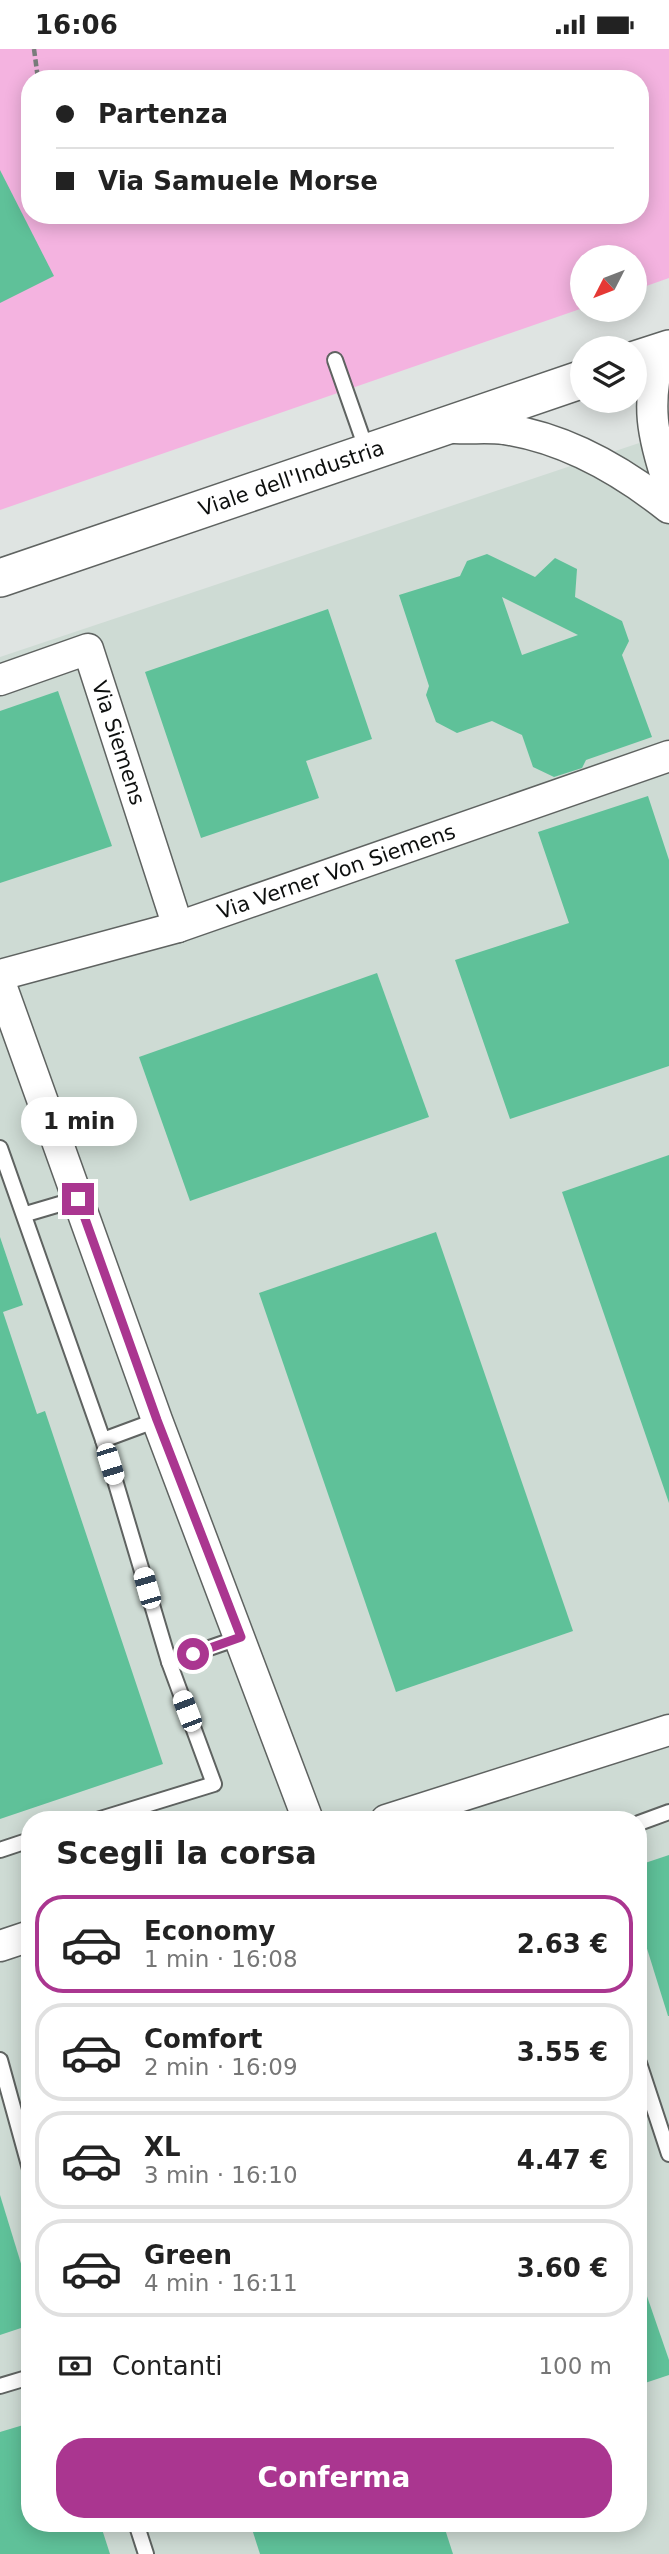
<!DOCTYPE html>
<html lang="it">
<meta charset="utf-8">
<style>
body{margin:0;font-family:"DejaVu Sans",sans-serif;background:#f6f6f6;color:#222;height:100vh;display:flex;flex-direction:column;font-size:26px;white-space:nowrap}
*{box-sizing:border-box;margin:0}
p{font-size:23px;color:#767676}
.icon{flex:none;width:38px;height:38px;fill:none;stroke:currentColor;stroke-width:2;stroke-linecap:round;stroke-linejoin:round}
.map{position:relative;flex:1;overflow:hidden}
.details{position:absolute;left:21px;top:1762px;width:626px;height:721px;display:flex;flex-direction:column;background:#fff;border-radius:28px;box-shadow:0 4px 18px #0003}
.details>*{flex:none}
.guide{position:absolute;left:21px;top:21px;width:628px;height:154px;border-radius:28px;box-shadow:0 4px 18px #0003;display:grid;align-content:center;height:154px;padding:0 35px;background:#fff}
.needle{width:46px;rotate:228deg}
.fabs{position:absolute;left:570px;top:196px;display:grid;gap:14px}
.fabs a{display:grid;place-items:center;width:77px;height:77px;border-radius:50%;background:#fff;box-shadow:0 4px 18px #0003;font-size:35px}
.end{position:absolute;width:32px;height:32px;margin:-16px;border:9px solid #aa3690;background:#fff;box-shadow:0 0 0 4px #fff}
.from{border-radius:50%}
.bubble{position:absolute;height:49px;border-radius:24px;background:#fff;box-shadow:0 4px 18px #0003;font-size:23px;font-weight:800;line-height:49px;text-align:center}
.car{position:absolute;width:21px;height:42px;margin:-21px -10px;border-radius:9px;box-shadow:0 0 5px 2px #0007;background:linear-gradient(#fff 24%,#345 0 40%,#fff 0 76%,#345 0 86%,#fff 0)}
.guide b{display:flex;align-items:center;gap:24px;height:66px;font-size:26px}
.guide b+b{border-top:2px solid #e0e0e0}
.guide i{width:18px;height:18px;background:#222}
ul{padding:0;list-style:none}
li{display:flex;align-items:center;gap:21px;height:98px;margin:0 14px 10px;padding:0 21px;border:4px solid #e0e0e0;border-radius:28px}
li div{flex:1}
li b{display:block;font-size:26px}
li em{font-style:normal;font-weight:800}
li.active{border-color:#aa3690}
li>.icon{width:63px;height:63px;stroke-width:1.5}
h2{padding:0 35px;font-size:32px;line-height:84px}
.pay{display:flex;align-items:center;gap:18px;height:77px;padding:0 35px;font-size:26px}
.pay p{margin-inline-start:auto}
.cta{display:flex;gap:14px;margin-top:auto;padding:14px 35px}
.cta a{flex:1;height:80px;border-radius:28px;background:#aa3690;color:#fff;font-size:28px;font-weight:800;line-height:80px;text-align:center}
.status{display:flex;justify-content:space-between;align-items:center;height:49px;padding:0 35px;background:#fff;direction:ltr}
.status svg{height:19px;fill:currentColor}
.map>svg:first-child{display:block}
.built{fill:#cedbd4;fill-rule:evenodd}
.green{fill:#f4b3e0;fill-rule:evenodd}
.building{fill:#5fc199;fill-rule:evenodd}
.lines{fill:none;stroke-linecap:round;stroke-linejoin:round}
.service-casing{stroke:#5f6361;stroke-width:18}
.minor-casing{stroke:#5f6361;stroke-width:33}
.tertiary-casing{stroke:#5f6361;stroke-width:40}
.path{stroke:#797c7b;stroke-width:4.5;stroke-dasharray:7 3.5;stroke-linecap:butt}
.service{stroke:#fff;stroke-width:14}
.minor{stroke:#fff;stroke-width:30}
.tertiary{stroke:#fff;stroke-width:37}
.route{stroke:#aa3690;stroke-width:9}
.labels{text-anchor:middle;stroke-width:5;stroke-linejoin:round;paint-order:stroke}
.street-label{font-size:21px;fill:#0d0f0e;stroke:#edf2ef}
</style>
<div class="status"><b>16:06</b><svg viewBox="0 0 49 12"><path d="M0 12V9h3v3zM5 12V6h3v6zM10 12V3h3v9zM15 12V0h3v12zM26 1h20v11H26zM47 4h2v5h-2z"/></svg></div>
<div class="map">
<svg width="669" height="2505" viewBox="0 0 669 2505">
<rect width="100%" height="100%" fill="#dfe4e2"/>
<path class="built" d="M669,384v2121h-669v-1897zM30,1771h609v703h-609z"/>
<path class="green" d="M0,0h669v229l-34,12v-33h-52v51l-583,202zM30,30h610v136h-610z"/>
<g class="building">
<path d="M0,121l54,106 -54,27z"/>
<path d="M487,505l48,23 20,-19 22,11 -2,28 47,24 7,20 -7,14 30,82 -66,23 -4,8 -28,9 -21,-10 -11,-32 -30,-14 -35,12 -21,-11 -10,-27 3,-9 -30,-91 61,-19 7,-15zM502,548l76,38 -56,20z"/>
<path d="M328,560l44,130 -66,22 13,37 -118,40 -56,-166z"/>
<path d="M58,642l54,155 -112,37v-172z"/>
<path d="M648,747l21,64v206l-159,53 -55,-159 114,-37 -31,-91z"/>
<path d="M377,924l52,144 -239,84 -51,-144z"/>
<path d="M669,1106v348l-107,-311z"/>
<path d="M436,1183l137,399 -177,61 -137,-399z"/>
<path d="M0,1188l23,68 -20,7 34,102 8,-3 118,353 -163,55z"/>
<path d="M669,1806v161h-1l-29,-93v-58z"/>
<path d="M0,2146l30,98v32l-30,10z"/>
<path d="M639,2224l30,87v15l-30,10z"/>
<path d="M30,2374v100h70l10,31h-110v-122z"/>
<path d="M250,2474h193l10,31h-193z"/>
</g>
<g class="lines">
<g class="service-casing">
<g id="service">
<path d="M335,311l32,91"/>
<path d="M0,1099l103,292 66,222 45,122 -117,36"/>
<path d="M26,1165l51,-15"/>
<path d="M103,1391l54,-20"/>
<path d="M169,1613l72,-25"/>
<path d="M639,1774l30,-11"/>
<path d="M0,1801l30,-10"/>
<path d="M0,2011l30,109"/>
<path d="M639,2014l30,91"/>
<path d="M0,2337l30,-9"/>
<path d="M136,2474l10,31"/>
</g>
</g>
<g class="minor-casing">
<g id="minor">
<path d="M669,311l-9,-8c-14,53 -8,83 9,134"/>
<path d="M455,379c16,1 33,-1 49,1 61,9 117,41 165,79"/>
<path id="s1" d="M0,631l88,-31 90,278"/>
<path id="s2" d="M0,926l178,-48 491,-171"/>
<path d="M0,933l157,438 151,400"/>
<path d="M386,1771l283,-90"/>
<path d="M0,1897l30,-10"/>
</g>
</g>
<g class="tertiary-casing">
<g id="tertiary">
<path d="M635,311l34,-11"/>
<path id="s3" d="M0,529l583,-199"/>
</g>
</g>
<path class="path" d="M34,0l4,30"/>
<use href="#service" class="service"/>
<use href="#minor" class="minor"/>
<use href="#tertiary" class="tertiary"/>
</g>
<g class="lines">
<path class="route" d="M78,1150l79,221 84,217 -48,17"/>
</g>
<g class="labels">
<g class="street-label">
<text dy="7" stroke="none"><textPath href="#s3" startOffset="308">Viale dell'Industria</textPath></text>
<text dy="7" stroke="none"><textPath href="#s1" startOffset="192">Via Siemens</textPath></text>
<text dy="7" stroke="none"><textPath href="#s2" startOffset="352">Via Verner Von Siemens</textPath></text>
</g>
</g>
</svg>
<div class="fabs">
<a><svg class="needle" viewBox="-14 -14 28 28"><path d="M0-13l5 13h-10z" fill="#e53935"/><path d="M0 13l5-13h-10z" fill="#767676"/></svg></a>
<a><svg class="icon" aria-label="layers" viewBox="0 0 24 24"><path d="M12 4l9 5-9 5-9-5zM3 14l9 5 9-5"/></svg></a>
</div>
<i class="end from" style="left:193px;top:1605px"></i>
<i class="end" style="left:78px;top:1150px"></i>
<div class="bubble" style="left:21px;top:1048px;width:116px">1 min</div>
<i class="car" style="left:110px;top:1415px;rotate:163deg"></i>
<i class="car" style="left:147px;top:1539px;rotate:344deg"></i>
<i class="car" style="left:187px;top:1662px;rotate:339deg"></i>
<div class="guide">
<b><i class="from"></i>Partenza</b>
<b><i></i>Via Samuele Morse</b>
</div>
<section class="details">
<h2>Scegli la corsa</h2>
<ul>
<li class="active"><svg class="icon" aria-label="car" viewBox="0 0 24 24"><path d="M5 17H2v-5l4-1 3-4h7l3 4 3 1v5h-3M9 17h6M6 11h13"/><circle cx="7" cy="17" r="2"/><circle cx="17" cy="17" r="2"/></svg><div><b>Economy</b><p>1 min · 16:08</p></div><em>2.63 €</em></li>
<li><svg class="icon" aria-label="car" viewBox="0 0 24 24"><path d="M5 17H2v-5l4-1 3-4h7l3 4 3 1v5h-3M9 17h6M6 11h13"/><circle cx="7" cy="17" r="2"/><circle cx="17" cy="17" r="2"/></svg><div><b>Comfort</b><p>2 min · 16:09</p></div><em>3.55 €</em></li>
<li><svg class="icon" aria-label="car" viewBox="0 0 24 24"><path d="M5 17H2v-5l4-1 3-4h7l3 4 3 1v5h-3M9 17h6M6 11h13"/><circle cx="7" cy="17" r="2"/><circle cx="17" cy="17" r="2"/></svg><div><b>XL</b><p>3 min · 16:10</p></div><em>4.47 €</em></li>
<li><svg class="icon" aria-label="car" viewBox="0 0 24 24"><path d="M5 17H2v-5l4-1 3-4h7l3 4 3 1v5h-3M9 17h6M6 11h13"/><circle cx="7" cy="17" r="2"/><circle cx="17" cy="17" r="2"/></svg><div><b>Green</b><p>4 min · 16:11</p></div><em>3.60 €</em></li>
</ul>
<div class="pay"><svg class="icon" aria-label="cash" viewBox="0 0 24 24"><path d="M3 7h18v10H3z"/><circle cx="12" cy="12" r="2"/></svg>Contanti<p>100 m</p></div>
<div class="cta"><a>Conferma</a></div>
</section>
</div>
